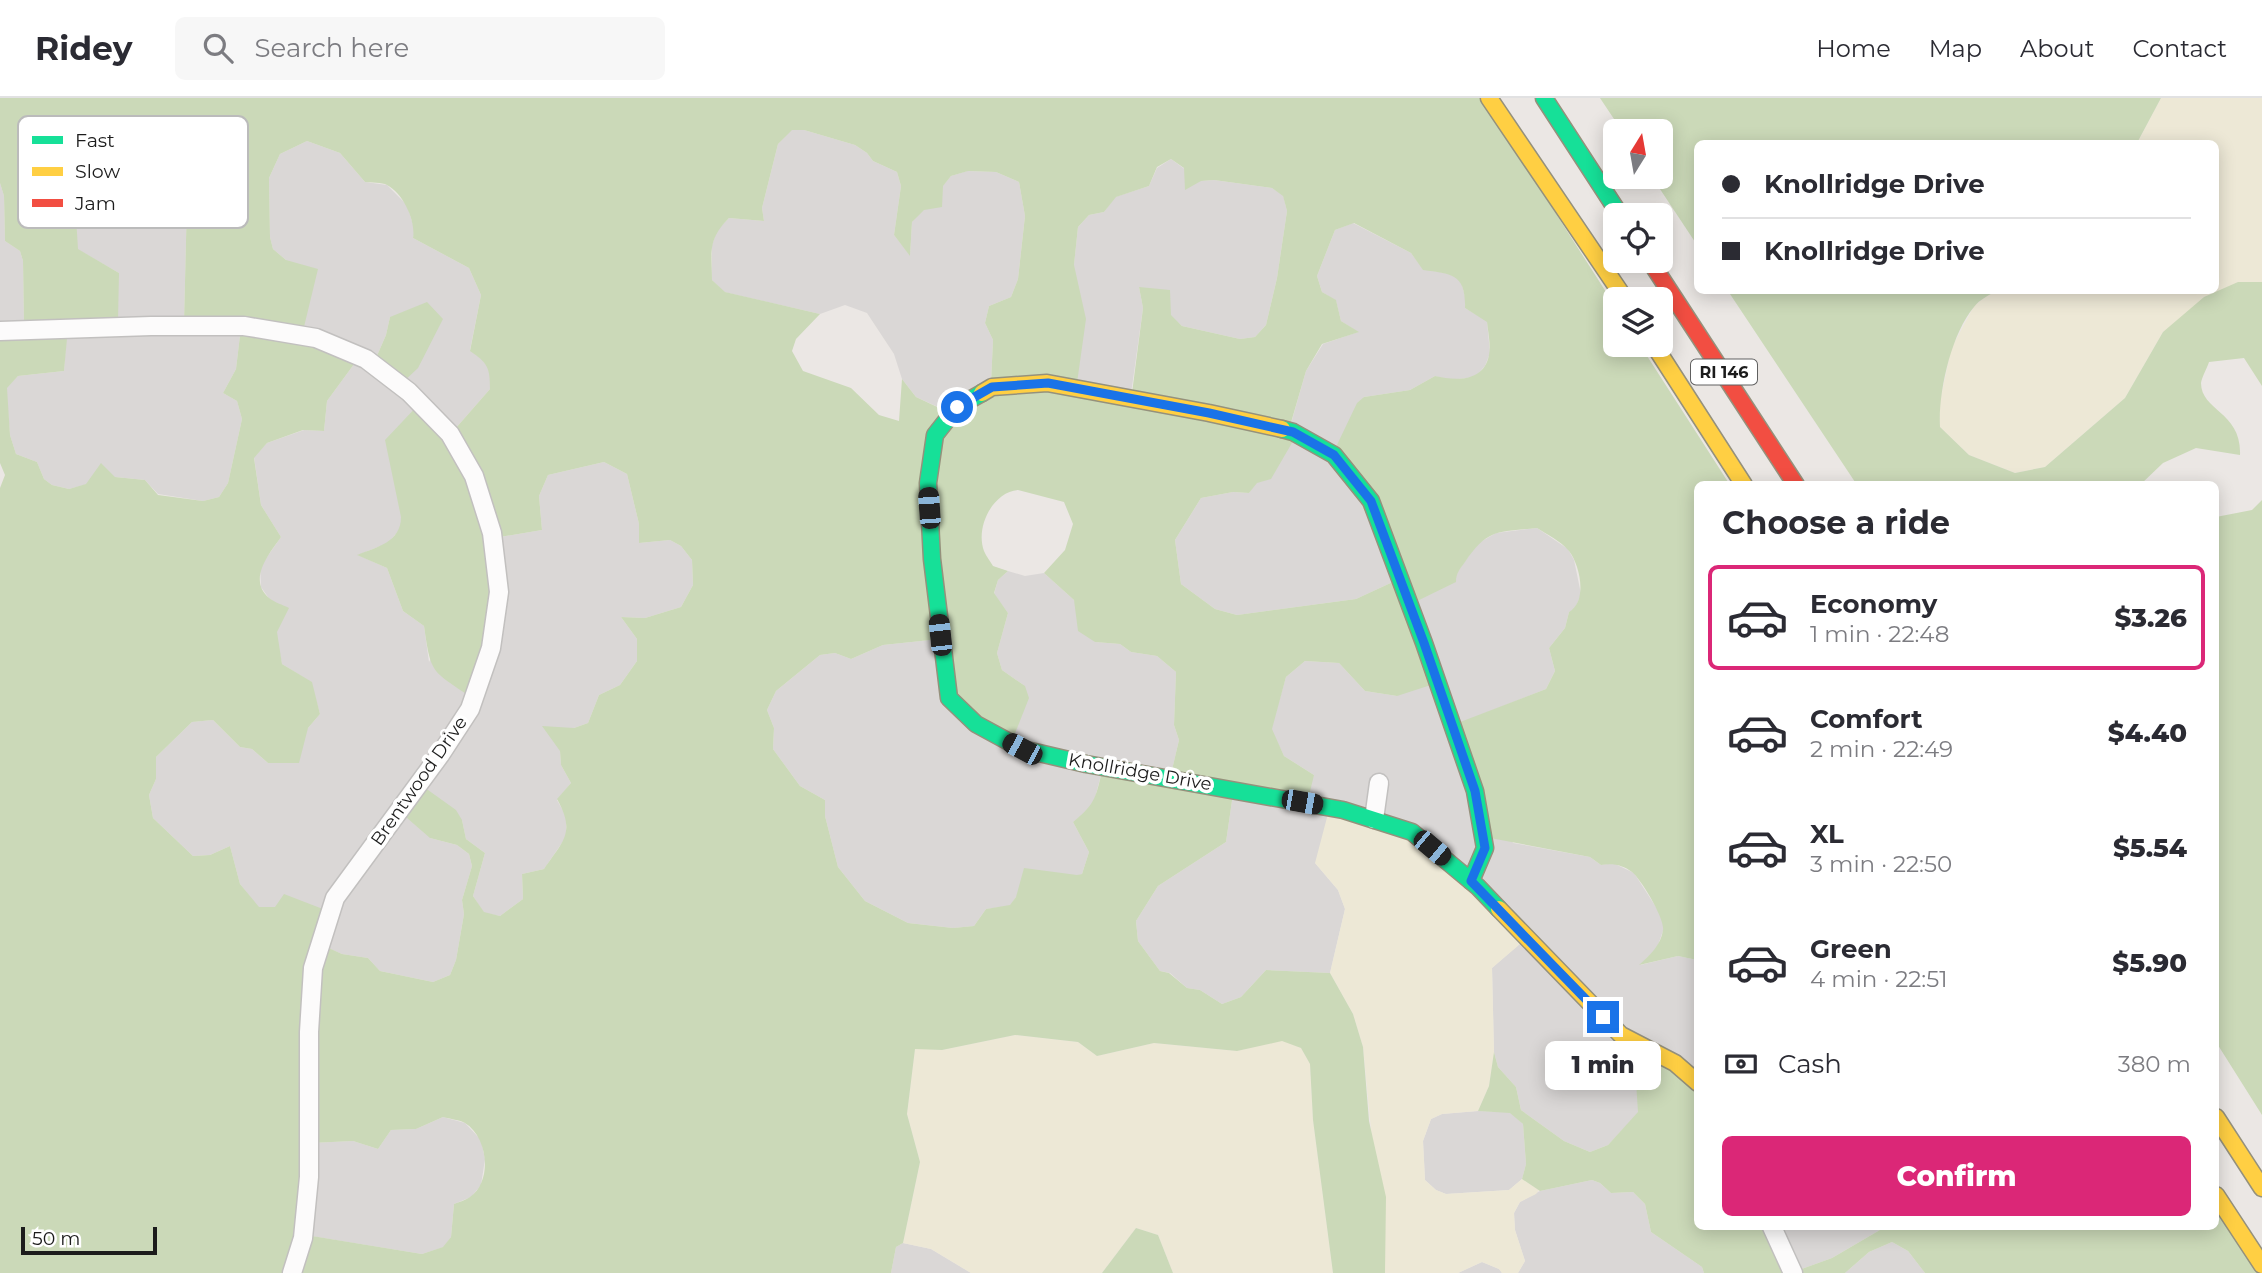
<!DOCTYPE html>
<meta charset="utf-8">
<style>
body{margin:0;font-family:Montserrat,sans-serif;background:#f7f7f7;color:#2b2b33;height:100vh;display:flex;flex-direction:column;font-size:26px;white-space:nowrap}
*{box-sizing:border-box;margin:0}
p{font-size:23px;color:#7c7c81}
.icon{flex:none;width:38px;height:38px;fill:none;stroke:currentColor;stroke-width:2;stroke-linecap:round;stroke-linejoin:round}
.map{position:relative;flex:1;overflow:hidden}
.panel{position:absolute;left:1694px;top:383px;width:525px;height:749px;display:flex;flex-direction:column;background:#fff;border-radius:10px;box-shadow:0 4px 18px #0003}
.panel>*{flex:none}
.top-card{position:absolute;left:1694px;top:42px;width:525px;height:154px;border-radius:10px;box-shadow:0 4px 18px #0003;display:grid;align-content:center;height:154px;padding:0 28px;background:#fff}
.needle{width:46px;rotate:11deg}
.controls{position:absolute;left:1603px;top:21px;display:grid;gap:14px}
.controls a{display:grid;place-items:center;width:70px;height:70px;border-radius:10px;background:#fff;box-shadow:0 4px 18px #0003;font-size:35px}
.scale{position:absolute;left:21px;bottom:18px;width:136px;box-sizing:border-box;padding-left:7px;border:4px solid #1c1c1c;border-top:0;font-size:19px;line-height:24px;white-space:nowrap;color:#1c1c1c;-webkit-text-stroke:5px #fff;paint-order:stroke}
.end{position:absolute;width:32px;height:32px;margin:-16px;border:9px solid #1a73e8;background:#fff;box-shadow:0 0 0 4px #fff}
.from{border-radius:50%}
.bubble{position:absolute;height:49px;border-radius:10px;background:#fff;box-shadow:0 4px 18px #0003;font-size:23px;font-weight:800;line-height:49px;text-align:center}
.car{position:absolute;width:21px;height:42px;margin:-21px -10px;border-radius:9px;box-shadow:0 0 5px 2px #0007;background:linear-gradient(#222 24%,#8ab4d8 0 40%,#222 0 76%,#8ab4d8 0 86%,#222 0)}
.top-card b{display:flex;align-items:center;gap:24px;height:66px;font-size:26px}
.top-card b+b{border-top:2px solid #e1e1e2}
.top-card i{width:18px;height:18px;background:#2b2b33}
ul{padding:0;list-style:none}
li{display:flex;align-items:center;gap:21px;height:105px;margin:0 14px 10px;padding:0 14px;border:4px solid transparent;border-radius:10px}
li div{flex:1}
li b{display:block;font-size:26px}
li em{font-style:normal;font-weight:800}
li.on{border-color:#db2777}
li>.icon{width:63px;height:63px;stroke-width:1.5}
h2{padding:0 28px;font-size:32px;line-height:84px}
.pay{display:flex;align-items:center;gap:18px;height:77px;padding:0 28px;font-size:26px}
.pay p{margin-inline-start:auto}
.primary-button{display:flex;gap:14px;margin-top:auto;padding:14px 28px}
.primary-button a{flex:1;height:80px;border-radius:10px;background:#db2777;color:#fff;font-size:28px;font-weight:800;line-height:80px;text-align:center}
header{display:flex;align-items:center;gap:42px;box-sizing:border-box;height:98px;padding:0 35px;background:#fff;border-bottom:2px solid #e1e1e2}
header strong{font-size:33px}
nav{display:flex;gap:38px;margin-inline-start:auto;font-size:24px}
.search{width:490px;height:63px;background:#f7f7f7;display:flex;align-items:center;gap:18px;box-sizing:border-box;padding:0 24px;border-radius:10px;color:#7c7c81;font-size:26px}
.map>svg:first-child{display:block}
.residential{fill:#dad7d6;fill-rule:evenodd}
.farmland{fill:#ede8d6}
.forest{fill:#cbd9b8;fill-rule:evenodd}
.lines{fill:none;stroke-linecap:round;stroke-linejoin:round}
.street-casing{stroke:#c2c0bf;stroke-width:21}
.fast-casing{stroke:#95917c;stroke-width:19}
.slow-casing{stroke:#95917c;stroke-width:19}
.jam-casing{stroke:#95917c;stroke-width:19}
.street{stroke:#fcfbfb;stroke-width:18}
.fast{stroke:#16e098;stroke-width:16}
.slow{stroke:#ffcf43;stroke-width:16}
.jam{stroke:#f24e42;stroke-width:16}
.route{stroke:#1a73e8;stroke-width:9}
.labels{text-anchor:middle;stroke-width:7;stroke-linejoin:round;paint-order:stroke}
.shield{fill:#fff;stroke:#606060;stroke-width:2}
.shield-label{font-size:16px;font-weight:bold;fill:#1c1c1c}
.street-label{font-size:18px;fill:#1c1c1c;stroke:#fff}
.key{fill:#fff;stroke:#bbb;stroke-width:2}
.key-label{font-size:19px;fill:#1c1c1c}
</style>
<header>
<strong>Ridey</strong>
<div class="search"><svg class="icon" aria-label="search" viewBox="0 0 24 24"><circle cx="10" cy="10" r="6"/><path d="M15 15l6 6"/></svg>Search here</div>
<nav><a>Home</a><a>Map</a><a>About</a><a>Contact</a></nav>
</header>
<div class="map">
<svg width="2262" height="1175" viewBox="0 0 2262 1175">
<rect width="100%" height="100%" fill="#ebe7e4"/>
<g class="residential">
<path d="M791,32h13l51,15 12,8 6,8 24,11 4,14 -7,49 16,20 2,-33 39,-46 16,-5 29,1 23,10 6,34 -7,63 -7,18 -22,9 -4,17 8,17 -2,43 -42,29 -33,-15 -14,-18 -8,-25 -27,-41 -22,-8 -25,9 -96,-22 -12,-12v-35l5,-15 12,-12 35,3 -2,-13 16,-64z"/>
<path d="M307,43l33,12 25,29 22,3 20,20 8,26 -2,7 56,30 12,27 -11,55 12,9 9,12 -1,18 -35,40 -54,88v11l-13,15 -30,12 29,13 16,43 21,15 5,36 65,-124 48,-8 -3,-34 9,-21 56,-13 23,12 12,50v19l31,-3 11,6 11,14 1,25 -12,22 -36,11 -24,-1 16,22v22l-17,24 -21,10 -11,28 -14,5 -14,23 1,14 10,18 -14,17 9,16v21l-22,32 -22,5 1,25 -23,17 -16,-3 -11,-17 12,-43 -19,-14 -4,-19 -32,18 27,7 12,9 3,12 -10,34 2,14 -8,46 -6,15 -17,7 -53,-11 -12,-13 -26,-4 -21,-9 -46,-38 -16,1 -19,-24 -10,-38 -20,9 -17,1 -40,-38 -4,-23 7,-16v-22l36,-35 21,-2 27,27 12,2 16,14 40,-35 12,-14 -9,-32 -29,-18 -14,-67 -7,-10 -1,-20 21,-30 -20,-32 -7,-48 13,-14 37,-13 20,1 3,-30 33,-45 -57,-25 -17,-71 -13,-11 -3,-12 -1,-59 11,-24zM390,219l12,67 -26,-26 10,-23z"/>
<path d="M1171,61l30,22 13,-1 58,8 11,7 4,16 -10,67 -11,47 -11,12 -15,2 -58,-13 -43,-39 4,21 -12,86 -54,-11 -3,-118 4,-38 11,-12 15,-3 11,-15 34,-11 8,-18z"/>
<path d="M154,73l22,10 11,19 -3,122 57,5 -5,42 -13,24 14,8 5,18 -14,64 -9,14 -16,4 -45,-7 -13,-14 -30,-3 -46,12 -17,-4 -8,-6 -7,-17 -21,-8 -6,-19 -4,-47 12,-12 46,-5 3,-43 52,-55 -42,-24 -2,-48 19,-23z"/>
<path d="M0,85l4,13 1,45 15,10 3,10 1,65 -24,3z"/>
<path d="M1353,125l58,30 12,16 28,5 10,7 4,15v12l22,13 3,32 -5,13 -10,11 -25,3 -15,-4 -25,14 -46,7 -29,52 62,131 -41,19 -119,16 -22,-6 -34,-25 -6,-44 26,-42 32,-6 16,1 41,-66 16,-56 17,-27 35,-12 -17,-11 -5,-20 -14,-9 -5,-16 18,-46z"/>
<path d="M1537,430l31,21 6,11 7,34 -6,15 -6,3 -4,16 -16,20 6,23 -9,18 -91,36 58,118 77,14 11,8 12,-2 21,10 29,45 1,10 -7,20 -17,17 38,-9 19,4v119l-61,3 3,30 -31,33 -18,7 -26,-11 -43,-31 -5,-23 -18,-20 -4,-15 -2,-84 33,-29 -210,-76 23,27 7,19 -15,64 -64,-3 -25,27 -19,7 -22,-14 -13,-2 -17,-15 -10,-2 -22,-30 -2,-20 22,-35 68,-44 8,-55 80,-12 -30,-19 -13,-27 15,-52 19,-16 34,2 26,28 32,5 16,-94 43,-28 21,-30 19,-11z"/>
<path d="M1008,473l17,5 19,-3 30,27 21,42 25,2 11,8 26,4 19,16 -2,53 5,15 -8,34 -68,-7 -9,35 -6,9 -15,11 16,30 -7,22 -66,23 -6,9 -24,3 -12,17 -21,2 -45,-5 -43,-22 -27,-34 -13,-51v-16l-25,-14 -27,-37 1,-21 -7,-18 9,-19 44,-36 15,-2 16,6 32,-14 57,-6 85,47 -23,-16 -5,-17 11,-40 -14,-19 4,-14z"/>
<path d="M1478,1013l33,1 12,12 3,40 -4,15 -13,11 -63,4 -10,-4 -11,-10 -2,-39 8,-22 11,-5z"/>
<path d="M443,1019l22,6 16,17 4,19 -4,26 -10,12 -17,7 -3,33 -7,10 -22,7 -117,-19 6,-92 42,-2 25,8 13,-19 25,-1z"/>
<path d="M1592,1082l8,3 11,10 22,-1 12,12 6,28 51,35 2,6h-186l7,-12 -10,-31 -1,-17 6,-11 20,-11z"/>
<path d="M1775,1129h110l-53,31 -36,13z"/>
<path d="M1892,1144l16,9 17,22h-80l24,-21z"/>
<path d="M903,1145l28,6 40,24h-80l5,-26z"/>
<path d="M1482,1164l17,7 3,4h-44z"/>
</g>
<g class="farmland">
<path d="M2161,0h101v184h-24l-75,50 -38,66 -80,69 -30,6 -46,-18 -29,-28 -1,-21 12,-57 23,-43 14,-11 8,-4 220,-1v-146l-79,-1z"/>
<path d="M1330,708l85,24 111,109 -34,29 2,84 -5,34 -11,25 -36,3 -11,5 -8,22 2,39 11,10 10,4 63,-4 13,-11 17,11 -3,4 -16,8 -6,11 1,17 10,31 -7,12h-16l-3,-4 -17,-7 -24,11h-73l-22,-226 -10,-33 -23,-41 15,-64 -7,-19 -23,-27z"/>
<path d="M1015,937l63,7 19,14 57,-13 83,8 45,-11 19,8 9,16 3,56 20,153h-160l-15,-38 -22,-7 -34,45h-131l-40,-24 -28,-6 17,-81 -13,-48 8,-66 27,2z"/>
</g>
<g class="forest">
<path d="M0,0h1482l133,208v39h25l90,140h-32l-1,475 -19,-4 -39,9c11,-10 22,-20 24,-35 2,-11 -22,-51 -31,-58 -9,-7 -19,-9 -31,-7l-11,-8 -105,-20 -30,-113 91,-35 9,-18 -6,-23 16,-20 4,-16c19,-11 11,-47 0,-61 -8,-10 -23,-17 -32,-23 -38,4 -49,0 -72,34 -5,7 -9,11 -9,20l-43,21 21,81 -37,12 -32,-5 -26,-28 -34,-2 -19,16 -14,52 12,27 30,19 -6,25 -74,-13 -8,55 -68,44 -22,35 2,20 22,30 9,2 18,15 13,2 22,14 19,-7 25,-27 64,3 23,41 10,33 6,74 17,76 -1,76h-52l-20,-153 -3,-56 -9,-16 -19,-7 -45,10 -83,-8 -57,13 -19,-14 -63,-7 -73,15 -27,-1 -8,65 13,48 -17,81 -7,4 -5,26h-891v-785l5,-13 -5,-12v-134l24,-3 -1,-65 -3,-10 -15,-10 -1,-45 -4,-13zM792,32h12l51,15 12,8 6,8 24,11 4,14 -7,49 16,21 2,-34 12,-12 18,-3 1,-21 8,-10 17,-5 28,1 23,10 6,34 -7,63 -7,18 -22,9 -4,17 8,17 -2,43 -43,29 -32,-15 -14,-18 -3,42 -20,-6 -28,-27 -48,-17 -11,-20 4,-12 24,-25 -95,-22 -13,-12c0,-28 -5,-40 17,-62l35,3 -2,-13 16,-64zM307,43l33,12 25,29c6,1 17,0 22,3 17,9 29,37 26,53l56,30 12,27 -11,56c18,12 20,17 20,38l-35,40 -35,-26 -35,37 16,77c0,25 -24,30 -44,38l30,13 16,43 21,15c7,48 7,44 47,71l28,-107 -5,-52 48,-8 -3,-34 9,-21 56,-13 23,12 12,50v19l31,-3 11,6 11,14 1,25 -12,22 -36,11 -24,-1 16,22v22l-17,24 -21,10 -11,28 -14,5 -32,-2 18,25 1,14 10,18 -14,16c19,34 6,42 -13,70l-22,5 1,25 -23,17 -16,-4 -11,-16 12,-43 -19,-14 -4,-19 -6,-10 -35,-25 -22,26 31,27 27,7 12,9 3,12 -10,34 2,14 -8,46 -6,15 -17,7 -53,-11 -12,-13 -26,-4 -20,-9 6,-34 -44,-17 -9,13h-16l-19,-23 -10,-38 -20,9 -17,1 -40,-38 -4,-23 7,-16v-22l36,-35 21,-2 27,27 12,2 16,14h31l9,-35 12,-14 -8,-32 -30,-18 -5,-32 12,-24c-6,-3 -15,-6 -20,-10 -22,-19 1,-45 12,-61l-20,-32 -7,-47 13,-15 36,-13 21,1 3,-30 33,-45 -57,-25 15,-62 -32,-9 -13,-11 -3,-12 -1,-59 11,-24zM1171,61l13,9 1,22 16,-9 13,-1 58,8 11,8 4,15 -10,67 -11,47 -11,12 -15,2 -58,-13 -11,-11 -1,-25 -31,-3 4,21 -11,85 -55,-10 9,-64 -12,-54 4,-38 11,-12 15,-3 12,-15 33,-11 8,-19zM154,73l22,10 11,19 -3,122 57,5 -5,42 -13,24 14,8 5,18 -14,64 -9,14 -16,4 -45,-6 -13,-15 -30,-3 -14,-14 -15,21 -17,5 -17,-4 -8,-6 -7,-17 -21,-8 -6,-19 -3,-47 11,-12 46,-5 4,-43 50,-8 1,-47 -41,-24 -3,-48 19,-23zM1354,125l57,30 12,17c29,4 43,4 42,38l22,14c1,10 4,23 2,33 -5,27 -33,26 -54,21l-25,14 -46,7 -7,6 -22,46 62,131 -41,19 -119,16 -22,-6 -34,-25 -6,-44 26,-42 32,-6 16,1 8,-10 14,-4 25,-43 -6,-10 16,-55 16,-27 37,-12 -18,-11 -5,-21 -14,-8 -5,-16 18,-46zM1018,392l46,12 9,22 -8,26 -21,23 30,27 4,31 17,11 25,2 11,8 26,4 19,16 -2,53 5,15 -8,34 -68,-7c-7,28 -6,36 -30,55l16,30 -7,22 -5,1 -53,-7 -8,29 -6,8 -24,4 -12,17 -21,2 -45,-5 -43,-22 -27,-34 -13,-51v-16l-25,-14 -27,-37 1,-21 -7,-18 9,-19 44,-36 15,-2 16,6 32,-14 57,-6 16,64 58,33 15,-38 -4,-12 -23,-16 -5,-17 11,-40 -14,-20 4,-13 10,-9 -15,-5c-3,-5 -7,-10 -9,-15 -9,-24 9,-59 34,-61zM443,1019c7,2 17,3 22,6 23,14 28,58 5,74 -4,3 -11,5 -16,7l-3,33 -8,10 -21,7 -116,-19 5,-92 42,-2 25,8 13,-19 25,-1z"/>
<path d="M1600,0h561l-24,45 -439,1 -1,101 -45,-68h9v-46h-39z"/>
<path d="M2238,184h24v104l-18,-28 -35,4c-2,6 -7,15 -8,21 0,28 41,29 39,72l-44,-7 -33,15 -23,22h-283l-129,-194h268c-7,4 -17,9 -22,16 -23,27 -36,86 -34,120l29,28 46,18 30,-6 80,-69 38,-66 41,-35z"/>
<path d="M427,204l16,17 -25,49 -17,16 -25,-26 10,-23 4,-18z"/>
<path d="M2262,402v615l-46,-73v-525l36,-7z"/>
<path d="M1653,953l44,28 1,148h77l21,44 36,-13 53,-31h331v-17l43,63h-334l-17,-22 -16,-9 -23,10 -24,21h-141l-2,-6 -51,-35 -6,-28 -12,-12 -22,1 -11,-10 -8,-3 -52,11 -18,-12 4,-15 -3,-40 -13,-11 -32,-2 11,-25 5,-34 4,15 18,20 5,23 43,31 26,11 18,-7 30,-33 -2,-30z"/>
<path d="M1136,1130l22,7 15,38h-71z"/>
</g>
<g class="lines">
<g class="street-casing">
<g id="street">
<path d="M0,233l151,-5h93l72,12 50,21 43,33 41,42 24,42 18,57 7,59 -8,56 -21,61 -30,46 -105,143 -22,70 -4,64v145l-6,61 -11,35"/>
<path d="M1374,721l5,-36"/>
<path d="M1772,1129l21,46"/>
</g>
</g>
<g class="fast-casing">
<g id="fast">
<path d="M1544,0l76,117"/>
<path d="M982,295l-25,14 -22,28 -7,48 4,76 17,139 27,26 46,25 64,15 257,46 69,22 66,55 21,22"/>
<path d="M1282,331l11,3 41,23 37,46 53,142 51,148 10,57 -14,33"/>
</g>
</g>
<g class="slow-casing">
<g id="slow">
<path d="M1489,0l136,201"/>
<path d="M1654,247l90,140"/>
<path d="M982,295l10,-6 55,-4 162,30 73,16"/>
<path d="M1499,811l122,126 54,28 23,20"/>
<path d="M2216,1019l46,71"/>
<path d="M2216,1097l46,70"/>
</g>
</g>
<g class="jam-casing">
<path id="jam" d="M1650,163l146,224"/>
</g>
<use href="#street" class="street"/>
<use href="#fast" class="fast"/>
<use href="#slow" class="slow"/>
<use href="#jam" class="jam"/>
</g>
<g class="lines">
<path class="route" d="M957,309l35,-20 56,-4 161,30 84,19 41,23 37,46 53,142 51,148 10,57 -14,33 132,136"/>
</g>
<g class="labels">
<rect class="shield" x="1691" y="261.5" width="66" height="25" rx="5"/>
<g class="shield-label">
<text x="1724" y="280">RI 146</text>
</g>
<g class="street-label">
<text transform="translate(1140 674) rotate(10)" y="6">Knollridge Drive</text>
<text transform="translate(419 683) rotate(-55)" y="6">Brentwood Drive</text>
</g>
</g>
<rect x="18" y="18" width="230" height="112" rx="10" class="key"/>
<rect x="32" y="38" width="31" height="8" fill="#16e098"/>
<rect x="32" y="69" width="31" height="9" fill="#ffcf43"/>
<rect x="32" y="101" width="31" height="8" fill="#f24e42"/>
<g class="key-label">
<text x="75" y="49">Fast</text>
<text x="75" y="80">Slow</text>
<text x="75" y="112">Jam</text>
</g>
</svg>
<div class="controls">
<a><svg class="needle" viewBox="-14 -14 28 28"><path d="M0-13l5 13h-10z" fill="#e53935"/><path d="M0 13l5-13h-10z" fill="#7c7c81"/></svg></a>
<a><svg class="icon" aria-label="locate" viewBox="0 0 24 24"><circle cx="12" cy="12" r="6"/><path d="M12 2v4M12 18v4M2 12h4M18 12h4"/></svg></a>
<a><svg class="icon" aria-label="layers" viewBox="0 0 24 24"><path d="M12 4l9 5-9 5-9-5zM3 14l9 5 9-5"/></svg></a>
</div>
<div class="scale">50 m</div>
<i class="end from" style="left:957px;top:309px"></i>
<i class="end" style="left:1603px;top:919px"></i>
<div class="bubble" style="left:1545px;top:943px;width:116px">1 min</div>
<i class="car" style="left:929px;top:410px;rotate:356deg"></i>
<i class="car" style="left:940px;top:537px;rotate:354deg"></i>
<i class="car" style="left:1022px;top:651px;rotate:298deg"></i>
<i class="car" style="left:1302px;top:704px;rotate:100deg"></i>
<i class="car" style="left:1432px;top:750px;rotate:130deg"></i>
<div class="top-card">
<b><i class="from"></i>Knollridge Drive</b>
<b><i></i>Knollridge Drive</b>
</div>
<section class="panel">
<h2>Choose a ride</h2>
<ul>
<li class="on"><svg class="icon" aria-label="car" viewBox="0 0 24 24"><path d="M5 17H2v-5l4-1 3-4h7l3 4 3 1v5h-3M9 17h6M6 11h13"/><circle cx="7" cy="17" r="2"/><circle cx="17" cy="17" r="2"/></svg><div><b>Economy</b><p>1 min · 22:48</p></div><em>$3.26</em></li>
<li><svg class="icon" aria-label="car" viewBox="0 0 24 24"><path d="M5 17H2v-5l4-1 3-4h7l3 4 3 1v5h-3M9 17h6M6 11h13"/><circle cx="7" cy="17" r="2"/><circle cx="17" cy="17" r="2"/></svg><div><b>Comfort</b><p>2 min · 22:49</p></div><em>$4.40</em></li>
<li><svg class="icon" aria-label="car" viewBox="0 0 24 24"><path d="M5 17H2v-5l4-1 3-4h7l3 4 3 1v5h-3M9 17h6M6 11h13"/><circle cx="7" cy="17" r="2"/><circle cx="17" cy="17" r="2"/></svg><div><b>XL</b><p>3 min · 22:50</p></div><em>$5.54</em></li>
<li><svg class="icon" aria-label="car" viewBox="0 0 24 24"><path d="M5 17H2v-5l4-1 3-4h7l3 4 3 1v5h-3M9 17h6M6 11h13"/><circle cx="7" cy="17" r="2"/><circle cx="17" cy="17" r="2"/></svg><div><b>Green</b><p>4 min · 22:51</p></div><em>$5.90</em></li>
</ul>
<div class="pay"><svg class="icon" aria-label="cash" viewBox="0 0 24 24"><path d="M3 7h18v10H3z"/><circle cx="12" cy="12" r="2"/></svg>Cash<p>380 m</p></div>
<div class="primary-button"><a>Confirm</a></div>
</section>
</div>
